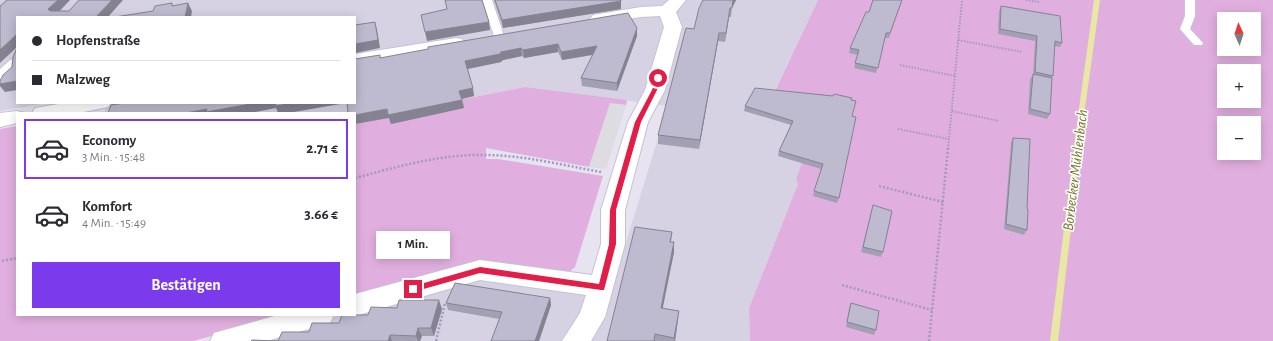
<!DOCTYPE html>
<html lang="de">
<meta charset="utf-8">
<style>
body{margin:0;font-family:"Alegreya Sans",sans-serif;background:#f7f7f7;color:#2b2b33;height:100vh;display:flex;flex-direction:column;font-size:15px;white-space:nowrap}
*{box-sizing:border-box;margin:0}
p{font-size:13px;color:#7c7c81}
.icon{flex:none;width:22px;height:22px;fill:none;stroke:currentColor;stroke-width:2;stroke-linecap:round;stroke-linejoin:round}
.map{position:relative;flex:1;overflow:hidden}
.details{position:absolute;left:16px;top:112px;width:340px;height:204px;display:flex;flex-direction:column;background:#fff;border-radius:0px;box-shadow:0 2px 10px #0003}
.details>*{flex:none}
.guide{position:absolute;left:16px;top:16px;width:340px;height:88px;border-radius:0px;box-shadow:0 2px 10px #0003;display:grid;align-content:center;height:88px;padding:0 16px;background:#fff}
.needle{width:26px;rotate:357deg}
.fabs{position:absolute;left:1217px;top:12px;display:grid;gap:8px}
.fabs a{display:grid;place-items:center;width:44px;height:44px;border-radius:0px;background:#fff;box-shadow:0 2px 10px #0003;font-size:20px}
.end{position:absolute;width:18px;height:18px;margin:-9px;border:5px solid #e11d48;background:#fff;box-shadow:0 0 0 2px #fff}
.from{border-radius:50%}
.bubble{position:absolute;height:28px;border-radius:0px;background:#fff;box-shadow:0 2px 10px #0003;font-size:13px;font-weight:700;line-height:28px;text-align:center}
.guide b{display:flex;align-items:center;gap:14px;height:38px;font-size:15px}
.guide b+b{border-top:1px solid #e1e1e2}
.guide i{width:10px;height:10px;background:#2b2b33}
ul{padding:7px 0 0;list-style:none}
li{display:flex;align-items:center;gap:12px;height:60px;margin:0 8px 6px;padding:0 8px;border:2px solid transparent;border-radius:0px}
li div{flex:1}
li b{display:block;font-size:15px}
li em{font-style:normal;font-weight:700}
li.selected{border-color:#7c3aed}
li>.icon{width:36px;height:36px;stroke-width:1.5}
.action{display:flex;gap:8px;margin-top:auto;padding:8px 16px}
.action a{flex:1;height:46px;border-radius:0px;background:#7c3aed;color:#fff;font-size:16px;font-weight:700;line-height:46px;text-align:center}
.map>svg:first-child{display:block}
.residential{fill:#d7d2e3}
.green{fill:#e1afdf;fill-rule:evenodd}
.parking{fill:#dcdce1}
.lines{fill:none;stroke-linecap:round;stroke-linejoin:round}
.stream{fill:#e8e8a4;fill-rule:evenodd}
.service-casing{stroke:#c6c1d5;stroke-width:2}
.minor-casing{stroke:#c6c1d5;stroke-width:2}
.path-far1{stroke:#a19abb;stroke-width:2;stroke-dasharray:1.5 1.5;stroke-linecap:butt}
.path{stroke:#a19abb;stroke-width:2.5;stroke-dasharray:2 2;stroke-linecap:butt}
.service{fill:#fff;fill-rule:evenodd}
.minor{fill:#fff;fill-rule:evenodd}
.wall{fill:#a3a0b3}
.shaded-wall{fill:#858292}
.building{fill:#bebad0;stroke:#858292}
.route{fill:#e11d48}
.labels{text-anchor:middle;stroke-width:3;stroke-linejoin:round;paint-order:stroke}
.water-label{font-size:15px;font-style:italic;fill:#76762c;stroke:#fff}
</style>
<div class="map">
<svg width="1273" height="341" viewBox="0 0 1273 341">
<rect width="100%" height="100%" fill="#e7e3f0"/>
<path class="residential" d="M0,0h818l-45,94 52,6 -29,79 2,5 -49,124 1,33h-502l94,-26h13l126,-38 129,17 58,-188 -143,-19 -170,33v-7h-251l4,-10h247v-86h-338v86h30l-47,8z"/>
<g class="green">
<path d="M818,0h455v341h-523l-1,-33 49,-124 -2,-5 16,-44 -39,-40zM1224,19h30v30h-30zM1224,71h30v30h-30zM1224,123h30v30h-30z"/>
<path d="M525,87l102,13 -1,5 -16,-1 -21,63 -103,-19v11h12l105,17 -28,91 -7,6 -87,-11 -126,35v-177z"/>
<path d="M17,126v189h272l-96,26h-193v-212z"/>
</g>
<path class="parking" d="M610,103l16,2 -20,64 -17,-2z"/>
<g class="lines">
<path class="stream" d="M1094,0h6l-15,108 -27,233h-8l29,-233z"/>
<g class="service-casing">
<g id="service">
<path d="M482,0h10l12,36 -1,2 -4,1 -5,-3z"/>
<path d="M1185,0h10v16l-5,13 13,14 -1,2h-8l-14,-16 5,-13z"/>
</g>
</g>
<g class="minor-casing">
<g id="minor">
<path d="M669,0h17l-10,12 6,15 -17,63 -17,32 -23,88v34l-20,73 -14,24h-29l18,-28 6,-18 -106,-15 -125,36 -3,-1h3v-21l125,-34 112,15 9,-31v-34l27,-88 17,-32 19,-63 -4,-11 -19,1 -42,7 -6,-1 -3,-4 3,-4 48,-8 21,-1z"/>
<path d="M456,38l6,1 3,4 -3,4 -107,19v-12z"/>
<path d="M17,58v16l-10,9 -7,2v-16l10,-9z"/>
<path d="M64,103h47l-3,4 -29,6h-47l3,-5z"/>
<path d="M17,111l8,2h-8v10l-17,4v-14z"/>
<path d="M278,315h56l-4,8 -63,18h-57l4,-8z"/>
</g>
</g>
<g class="path-far1">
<path d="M1026,0l13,2"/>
<path d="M958,40l64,12"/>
<path d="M900,65l55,11"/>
<path d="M952,111l47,10"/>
<path d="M898,129l51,10"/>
<path d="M948,149l14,-149"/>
</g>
<g class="path">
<path d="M355,178c42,-11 85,-24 129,-23 39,0 78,10 117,17"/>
<path d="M879,186l64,16"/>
<path d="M2,261l15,-3"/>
<path d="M842,285l90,25"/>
<path d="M436,341l9,-38"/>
<path d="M929,341l19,-193"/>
</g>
<use href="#service" class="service"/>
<use href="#minor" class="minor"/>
</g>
<g class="wall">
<path d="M494,0h127v9l-118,19z"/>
<path d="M703,0h33l-4,8 -1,9h-2l-4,25 -7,-1 -19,108 -41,-5v-9l36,-106z"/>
<path d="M902,0l-13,38h-4l-9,35 -22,-5 4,-13 -9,-2 1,-5 19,-36z"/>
<path d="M1001,6l61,37 -2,4 -6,-1 -1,30 -2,2 -1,36 -3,5 -19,-5 2,-35 3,-4 2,-34 -37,-7 1,-23z"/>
<path d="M637,36l-20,55 -35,-5 -1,-8 12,-23 -31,5 -4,-8 -34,6 -2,-2 -19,4 -2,2 -33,7 6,27 -12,3 2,9 -73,16 -2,-6 -9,-63 1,3z"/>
<path d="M851,100l1,16 -13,82 -2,5 -24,-7 8,-27 -43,-13 1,-5 12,-26 -47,-14 1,-5z"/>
<path d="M1013,138l14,71v21l-3,5 -20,-6 7,-86z"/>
<path d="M873,205l10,47 -2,5 -20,-5z"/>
<path d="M671,242h3v10l-12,56 16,12 -3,21h-68z"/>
<path d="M550,298l1,7 -12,36h-48l8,-22 -51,-9 -2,-7z"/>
<path d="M851,303l25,27 -2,5 -28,-8 3,-19z"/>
<path d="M442,309l-8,27h-12l-2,5h-169h27l90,-26z"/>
</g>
<g class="shaded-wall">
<path d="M58,0h12l-16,17 -6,-8z"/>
<path d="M112,0h11l-15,17h-12z"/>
<path d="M733,0h3l-4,8z"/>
<path d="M621,1v8l-118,19 -1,-8z"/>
<path d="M188,3l4,8 -1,6h-6z"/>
<path d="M730,8l-1,9 -4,25 1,-9z"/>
<path d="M375,22l2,8 3,18 -25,5v-9z"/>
<path d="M489,22l1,8 -63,11 -2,-9z"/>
<path d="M637,28v8l-20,55v-8z"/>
<path d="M719,33l-1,8 -19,108 1,-9z"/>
<path d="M17,34v13l-17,16v-13z"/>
<path d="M558,44v8l-34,6 -1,-8z"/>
<path d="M597,46v8l-35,6 -1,-8z"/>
<path d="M521,48l1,8 -19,4 -2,2 -34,7 -2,-8 36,-9z"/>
<path d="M17,81v9l-12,2 -5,-6v-2z"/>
<path d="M473,88l1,8 -13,3 -2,-8z"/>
<path d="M462,100l2,8 -73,16 -2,-6 -34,6v-9l32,-6z"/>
<path d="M256,103h90l-58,10h-10l-2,-5 -26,5h-64l21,-4z"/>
<path d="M672,232l-1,9 -2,10 1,-9z"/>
<path d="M674,242v10l-13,65v-9z"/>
<path d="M550,298l1,7 -12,36h-4z"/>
<path d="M439,300l3,9 -8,27 -3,-8z"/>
<path d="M679,311l-1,9 -3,21h-1z"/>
<path d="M418,328l4,8 -2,5h-2l-2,-5z"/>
<path d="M390,335l2,6h-4z"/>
</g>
<g class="building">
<path d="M7,0h51l-10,9 2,2h19l10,-11h33l-16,17h-79v17l-17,16v-44z"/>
<path d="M445,0h37l7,22 -64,10 -4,-17 26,-6z"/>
<path d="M495,0h126v1l-119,19z"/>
<path d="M703,0h30l-1,8h-2l-4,25h-7l-19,107 -42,-5 28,-107 8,1 5,-21z"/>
<path d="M873,0h29l-12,33h-4l-8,35 -23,-5 4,-13 -9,-2 16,-36h3z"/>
<path d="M172,3v3l16,-3 -3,14h-70l38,-6 2,-5z"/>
<path d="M1001,6l59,10 2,27 -7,-2 -2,35 -18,-4 2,-36 -37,-7z"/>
<path d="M628,13l9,15 -20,55 -36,-5 16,-32 -36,6 -3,-8 -35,6 -2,-2 -20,4 -1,2 -35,7 8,27 -14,3 3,9 -74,15 -1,-6 -32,6v-2h-7l-1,-10h8v-44l25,-4v3l48,-9v-2z"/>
<path d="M375,22l3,18 -23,4v-19z"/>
<path d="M17,48v33l-17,3v-3l3,-6 9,-8 1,-10z"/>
<path d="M1033,74l19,4 -2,36 -20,-5z"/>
<path d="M755,88l78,8 1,-2 18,4 -1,2 5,1 -4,15 4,1 -17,81 -25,-7 9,-27 -44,-13 14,-30 -48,-15z"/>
<path d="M124,103h132l-50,9 1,-3 -21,4h-78l3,-8z"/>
<path d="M276,103h19l-20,3z"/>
<path d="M1013,138l17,1 -3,70 1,1 -1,20 -21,-6z"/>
<path d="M873,205l19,6 -9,41 -20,-5z"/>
<path d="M635,227l37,5 -2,10h4l-13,66 18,3 -5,27 -19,-4 -1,7h-47z"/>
<path d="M455,283l95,15 -15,43h-44l11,-29 -56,-9z"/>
<path d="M399,300h40l-8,28h-13l-2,8 -26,-1 -2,6h-137l1,-1 26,1 4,-9h27l3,-9h27l3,-8h26l3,-8 26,1z"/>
<path d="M851,303l28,8 -3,19 -29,-8z"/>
</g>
<path class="route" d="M658,76l3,2 -4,12 -16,32 -25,88v34l-12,46h-3l-121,-17 -67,19 -3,-1v-4l70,-20 119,17 10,-40 1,-34 25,-88 17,-32 4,-12z"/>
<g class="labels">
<g class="water-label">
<text transform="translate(1075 170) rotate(-83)" y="5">Borbecker Mühlenbach</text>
</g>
</g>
</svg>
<div class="fabs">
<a><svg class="needle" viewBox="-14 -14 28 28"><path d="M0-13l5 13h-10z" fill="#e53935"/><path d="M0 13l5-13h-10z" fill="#7c7c81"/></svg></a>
<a>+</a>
<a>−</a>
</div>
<i class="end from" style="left:658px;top:78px"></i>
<i class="end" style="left:413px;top:289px"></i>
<div class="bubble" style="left:376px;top:231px;width:74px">1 Min.</div>
<div class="guide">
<b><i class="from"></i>Hopfenstraße</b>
<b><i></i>Malzweg</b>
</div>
<section class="details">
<ul>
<li class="selected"><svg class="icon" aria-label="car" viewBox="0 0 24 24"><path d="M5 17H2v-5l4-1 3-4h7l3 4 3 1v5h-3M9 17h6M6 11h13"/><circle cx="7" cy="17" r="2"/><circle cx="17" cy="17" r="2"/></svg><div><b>Economy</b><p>3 Min. · 15:48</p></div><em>2.71 €</em></li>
<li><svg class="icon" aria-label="car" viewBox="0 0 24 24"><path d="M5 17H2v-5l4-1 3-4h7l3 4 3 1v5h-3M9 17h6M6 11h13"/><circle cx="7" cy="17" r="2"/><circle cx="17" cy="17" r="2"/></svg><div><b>Komfort</b><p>4 Min. · 15:49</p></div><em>3.66 €</em></li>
</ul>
<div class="action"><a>Bestätigen</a></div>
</section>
</div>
